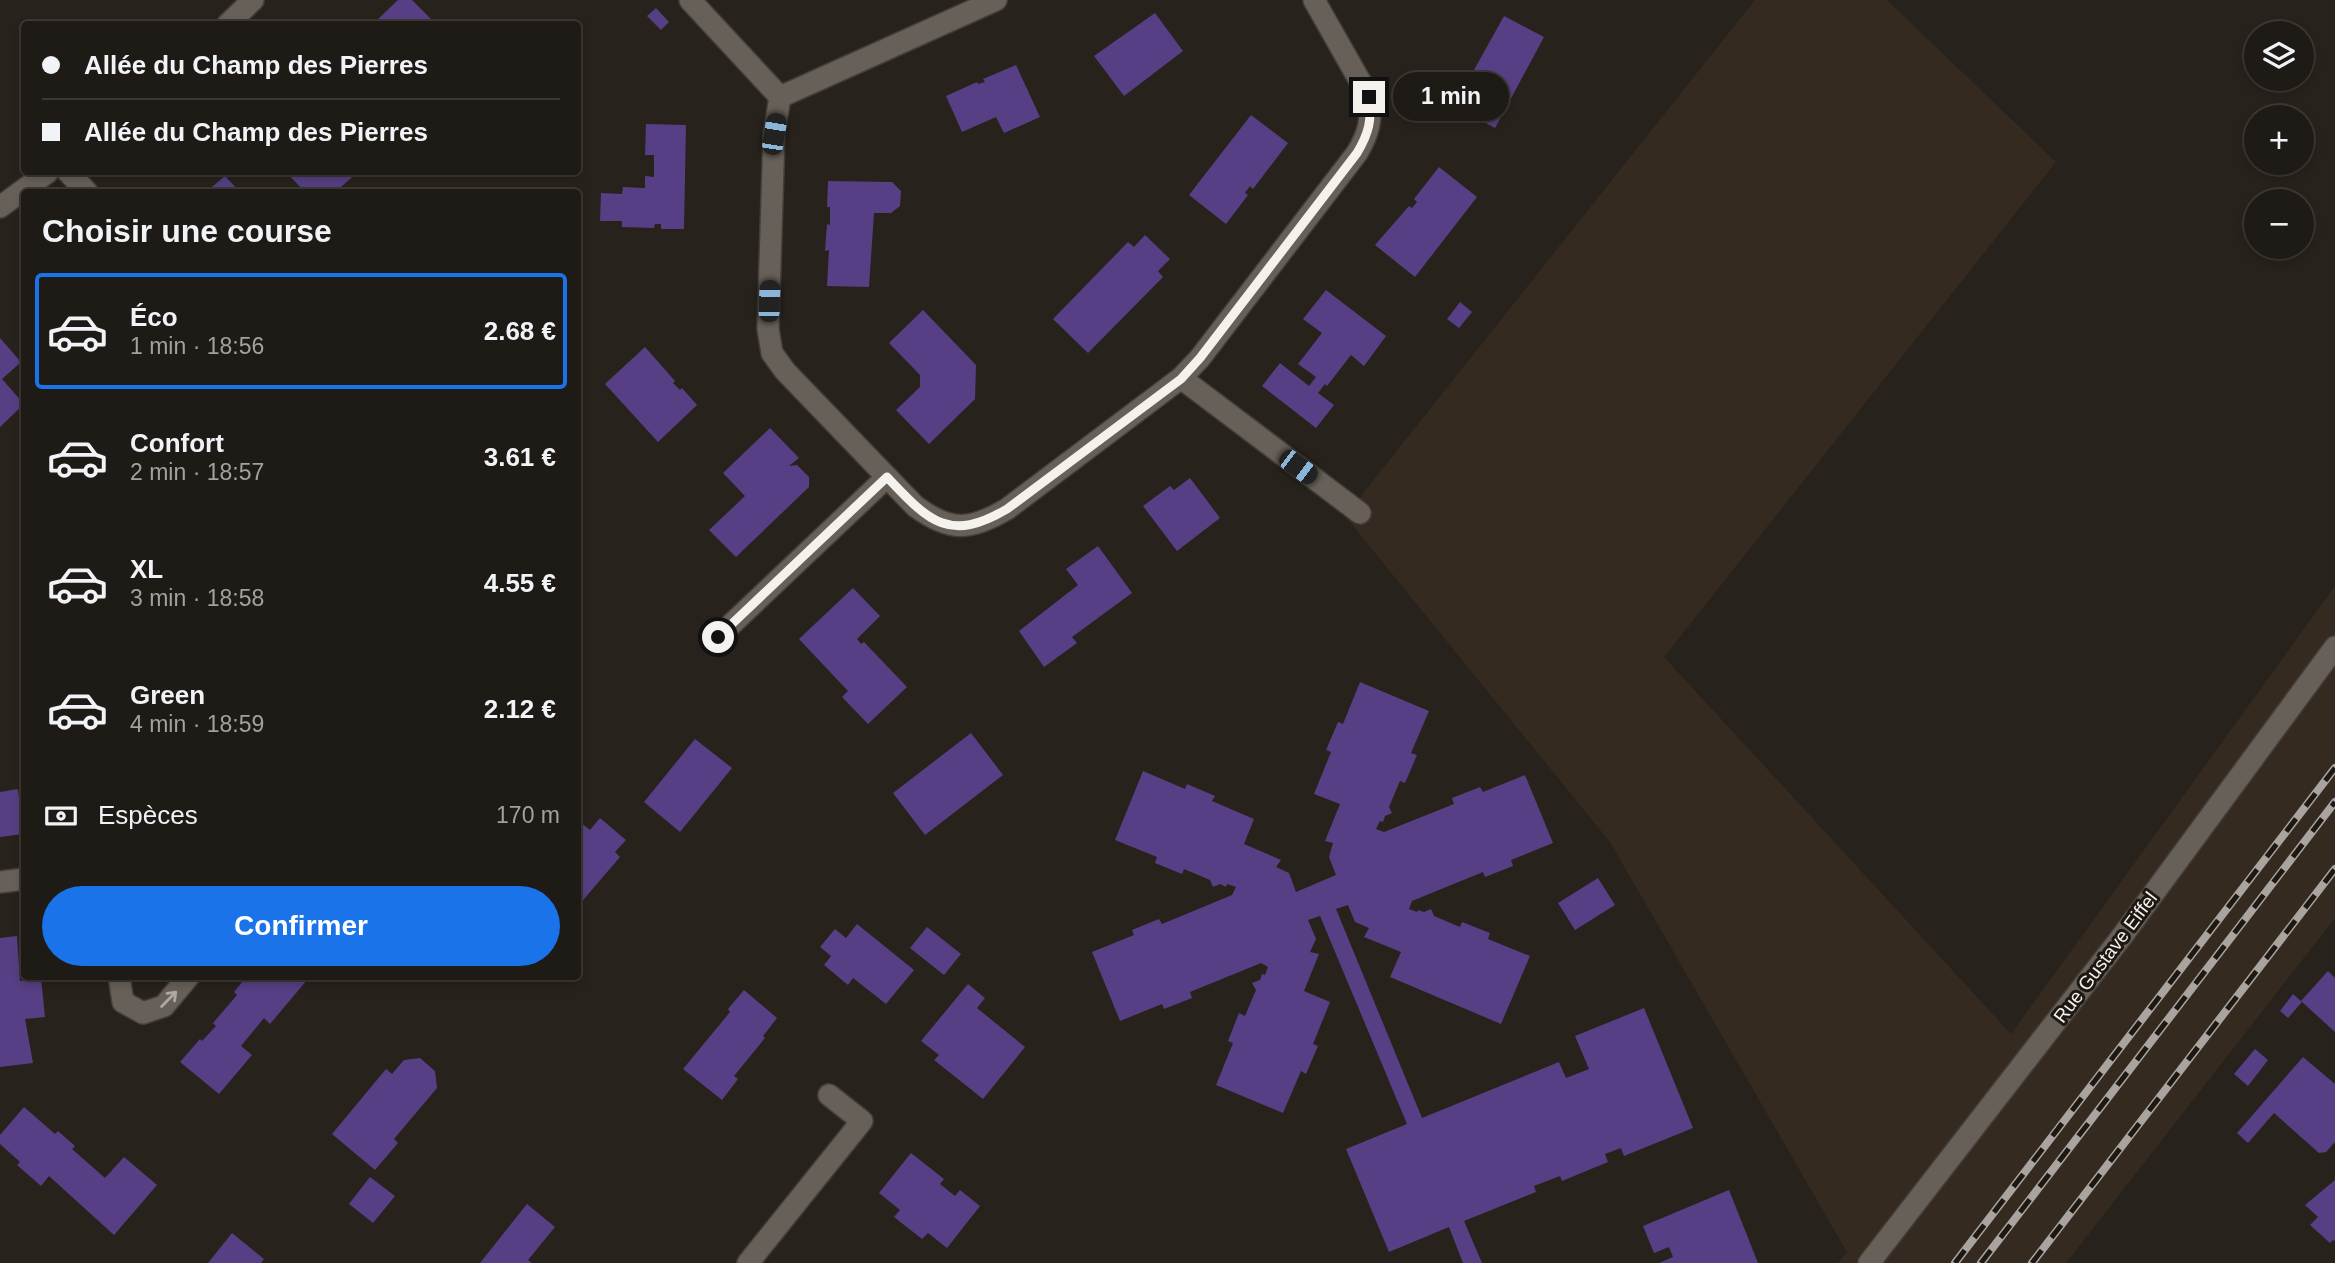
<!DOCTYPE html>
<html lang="fr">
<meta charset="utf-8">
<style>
body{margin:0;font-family:Helvetica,sans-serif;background:#26231e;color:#f1f3f6;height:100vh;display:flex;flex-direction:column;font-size:26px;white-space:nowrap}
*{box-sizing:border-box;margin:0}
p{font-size:23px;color:#a1a1a0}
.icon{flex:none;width:38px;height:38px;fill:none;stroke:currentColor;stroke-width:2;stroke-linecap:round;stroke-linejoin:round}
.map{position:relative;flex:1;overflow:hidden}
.sheet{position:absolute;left:21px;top:189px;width:560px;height:791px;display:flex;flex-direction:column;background:#1e1a15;border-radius:7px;box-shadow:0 4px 10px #0003,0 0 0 2px #3c3834}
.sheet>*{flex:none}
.hud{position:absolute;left:21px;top:21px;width:560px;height:154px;border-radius:7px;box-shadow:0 4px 10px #0003,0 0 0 2px #3c3834;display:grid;align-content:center;height:154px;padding:0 21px;background:#1e1a15}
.fabs{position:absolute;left:2244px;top:21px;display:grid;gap:14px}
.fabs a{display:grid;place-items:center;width:70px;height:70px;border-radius:50%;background:#1e1a15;box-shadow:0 4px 10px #0003,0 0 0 2px #3c3834;font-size:35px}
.end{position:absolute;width:32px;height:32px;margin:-16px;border:9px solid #f5f1ed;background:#111;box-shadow:0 0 0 4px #111}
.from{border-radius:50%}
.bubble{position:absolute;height:49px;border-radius:24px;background:#1e1a15;box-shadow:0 4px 10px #0003,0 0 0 2px #3c3834;font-size:23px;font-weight:700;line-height:49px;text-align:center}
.car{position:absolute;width:21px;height:42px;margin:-21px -10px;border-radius:9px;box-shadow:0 0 5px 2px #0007;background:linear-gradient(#222 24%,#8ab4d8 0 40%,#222 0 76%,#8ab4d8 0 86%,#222 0)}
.hud b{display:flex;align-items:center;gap:24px;height:66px;font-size:26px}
.hud b+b{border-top:2px solid #3c3834}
.hud i{width:18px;height:18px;background:#f1f3f6}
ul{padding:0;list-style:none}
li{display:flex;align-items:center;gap:21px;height:116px;margin:0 14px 10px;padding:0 7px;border:4px solid transparent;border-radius:7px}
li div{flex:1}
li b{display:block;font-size:26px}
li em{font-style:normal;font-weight:700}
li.selected{border-color:#1a73e8}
li>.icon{width:63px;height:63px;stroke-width:1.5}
h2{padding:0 21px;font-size:32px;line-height:84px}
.pay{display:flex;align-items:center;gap:18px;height:77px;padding:0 21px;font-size:26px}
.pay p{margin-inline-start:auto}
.button{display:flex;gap:14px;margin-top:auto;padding:14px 21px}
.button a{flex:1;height:80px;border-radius:42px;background:#1a73e8;color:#fff;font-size:28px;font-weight:700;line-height:80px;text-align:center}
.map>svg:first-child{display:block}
.built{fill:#352a20}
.building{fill:#563f84}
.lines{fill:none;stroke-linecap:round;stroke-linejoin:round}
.minor-casing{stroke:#433e39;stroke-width:24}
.minor{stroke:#676059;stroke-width:21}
.rail-casing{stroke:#a9a49f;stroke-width:8}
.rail{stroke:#1e1813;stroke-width:5;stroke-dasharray:16;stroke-linecap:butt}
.oneway{stroke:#aea8a3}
.route{stroke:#f5f1ed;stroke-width:9}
.labels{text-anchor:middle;stroke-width:6;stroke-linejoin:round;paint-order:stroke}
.street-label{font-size:19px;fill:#f5f1ed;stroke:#1e1813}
</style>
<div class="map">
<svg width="2335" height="1263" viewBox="0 0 2335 1263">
<rect width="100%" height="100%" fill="#28221c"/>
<path class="built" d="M1755,0h132l169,162 -392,495 347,377 324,-448v332l-269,345h-228l9,-11 -237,-410 -265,-326z"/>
<g class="building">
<path d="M398,0h14l24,24h-67l6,-5 1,2z"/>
<path d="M656,8l13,14 -8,8 -14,-14z"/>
<path d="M1155,13l28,38 -59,45 -30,-40z"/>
<path d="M1504,16l40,21 -49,91 -41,-22z"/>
<path d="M1016,65l24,52 -36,16 -8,-16 -34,15 -16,-36 31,-14 1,2 7,-2 -2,-3z"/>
<path d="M1251,115l37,28 -35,46 -3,-3 -5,7 3,2 -22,29 -37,-29z"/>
<path d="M646,124l40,1 -2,104h-23v-5h-6l-1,4 -32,-1v-6h-22l1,-28 21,1 1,-7 22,1v-12l9,1v-22h-9z"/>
<path d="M1439,167l38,30 -62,80 -40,-32 34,-39 3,2 5,-6 -3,-3z"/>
<path d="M286,172h72l-23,20h-30z"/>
<path d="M225,176l15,16h-34z"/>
<path d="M828,181l64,1 9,9 -1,15 -9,7h-17l-5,74 -42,-1 2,-36 -4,1 2,-27 3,1v-18h-3z"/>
<path d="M1145,235l25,24 -12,12 5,6 -75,76 -35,-34 75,-77 6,5z"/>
<path d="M1326,290l60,46 -22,30 -13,-11 -24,31 -2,-2 -7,9 16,12 -18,23 -54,-42 18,-23 29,23 7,-9 -18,-13 24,-31 -19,-14z"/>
<path d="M1460,302l12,10 -13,16 -12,-9z"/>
<path d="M923,310l53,55 -1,34 -46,45 -33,-34 24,-23v-12l-31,-32z"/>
<path d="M0,338l21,24 -19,17 22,25 -24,23z"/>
<path d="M645,347l30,34 -2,2 7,7 2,-2 15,17 -39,37 -53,-58z"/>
<path d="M770,428l29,30 -10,8 8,-1 12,12v10l-73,70 -27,-27 36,-34 -22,-23z"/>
<path d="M1190,478l30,40 -43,33 -34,-45 27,-20 4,4z"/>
<path d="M1098,546l34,47 -60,44 5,6 -33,24 -25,-36 59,-46 -12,-16z"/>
<path d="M853,588l27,28 -23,23 4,5 3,-2 43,45 -39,37 -26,-27 6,-6 -49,-52z"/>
<path d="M1360,682l69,29 -18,42 6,2 -12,28 -5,-2 -11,26 3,6 -7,3 -2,6 -3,-1 -4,8 8,3 70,-28 -2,-6 28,-11 3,5 42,-17 28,68 -42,17 2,6 -28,11 -2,-5 -71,29 -3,8 8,3 1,-2 6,2 7,-3 3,7 26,11 2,-5 28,11 -2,6 42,17 -29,68 -111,-47 11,-25 -37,-15 5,-9 -14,-6 -7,-17 -12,4 86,209 137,-56 7,16 23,-9 -14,-33 69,-28 49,120 -69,28 -3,-8 -16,6 3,8 -46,19 -2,-5 -26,10 2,6 -72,29 18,42h-19l-14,-36 -60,25 -43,-103 61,-25 -87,-208 -12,4 8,19 -6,13 9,2 -15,37 26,11 -17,42 5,2 -12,28 -5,-3 -18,42 -67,-28 17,-42 -5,-2 11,-28 6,3 11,-26 -4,-7 8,-3 2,-6 3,1 3,-8 -7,-4 -71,29 2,6 -28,11 -2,-5 -42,17 -28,-69 42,-17 -2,-5 27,-11 3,5 70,-29 4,-8 -9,-3 -1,3 -6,-3 -7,3 -3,-7 -26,-11 -2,5 -27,-11 2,-6 -42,-17 28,-69 42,18 2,-5 28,12 -3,5 42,18 -10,25 37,16 -5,7 13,6 7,19 40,-17 -7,-18 4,-14 -8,-2 15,-37 -26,-10 17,-42 -5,-2 12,-28 5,2z"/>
<path d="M971,733l32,42 -78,60 -32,-42z"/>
<path d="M695,739l37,29 -52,64 -36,-30z"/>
<path d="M18,789l5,45 -23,3v-45z"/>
<path d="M600,818l26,22 -11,12 5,5 -42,49v-79l3,-4 9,7z"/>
<path d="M1598,878l17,27 -40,25 -17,-27z"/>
<path d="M857,924l57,46 -28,34 -33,-26 -5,7 -24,-20 7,-9 -11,-9 15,-18 11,9z"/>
<path d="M927,927l34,27 -17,21 -34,-27z"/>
<path d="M17,936l3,45 21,-3 4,39 -20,2 8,44 -33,4v-129z"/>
<path d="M2328,971l7,7v54l-34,-31z"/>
<path d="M247,976h56l4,4 -37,44 -6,-6 -23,28 11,9 -33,39 -39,-32 20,-23 2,2 14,-15 -3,-3 24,-28 -3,-3z"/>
<path d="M968,984l17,14 -8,10 48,39 -42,52 -49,-39 5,-5 -18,-14z"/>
<path d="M744,990l33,28 -14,18 2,2 -31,38 4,3 -16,21 -39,-31 47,-57 -2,-3z"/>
<path d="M2293,994l9,8 -14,16 -8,-7z"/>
<path d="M2255,1049l13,11 -20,26 -14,-12z"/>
<path d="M2303,1057l32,27v58l-9,10 -7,1 -45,-40 -26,30 -11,-10z"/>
<path d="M420,1058l15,13 2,17 -43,51 4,4 -23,27 -43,-36 54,-65 6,5 12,-14z"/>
<path d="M24,1107l31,27 3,-3 17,15 -3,3 33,29 19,-21 33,28 -43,50 -65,-59 -8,10 -24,-21 3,-3 -20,-18v-9z"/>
<path d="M911,1153l33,26 -4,5 15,12 5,-6 20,16 -33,42 -19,-15 -6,6 -28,-22 6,-7 -21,-17z"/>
<path d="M370,1177l25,19 -22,27 -24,-19z"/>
<path d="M2335,1180v61l-2,-1 -3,3 -20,-18 8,-8 -13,-12z"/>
<path d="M1729,1190l29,73h-99l14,-6 -4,-10 -15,6 -11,-27z"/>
<path d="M527,1204l28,23 -27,33 4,3h-52z"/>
<path d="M232,1233l32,26 -3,4h-53z"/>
</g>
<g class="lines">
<g class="minor-casing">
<g id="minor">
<path d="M690,0l90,97"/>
<path d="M228,24l25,-24"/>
<path d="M780,97l-6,37 -6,195 4,24 13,18 130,135c35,26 55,25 92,3l174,-131 19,-20 157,-205c12,-20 15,-33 12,-56l-55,-97"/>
<path d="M780,97l216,-97"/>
<path d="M68,172l19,20"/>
<path d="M0,207l48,-35"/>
<path d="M1181,378l179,135"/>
<path d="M718,637l169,-160"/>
<path d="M0,882l24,-3"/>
<path d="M119,976l4,26 20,11 21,-7 25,-30"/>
<path d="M748,1263l114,-142 -33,-26"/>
<path d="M1869,1263l254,-328 212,-288"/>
</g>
</g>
<use href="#minor" class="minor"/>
<g class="rail-casing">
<g id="rail">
<path d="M1955,1263l380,-495"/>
<path d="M1981,1263l354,-461"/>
<path d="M2032,1263l303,-394"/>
</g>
</g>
<use href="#rail" class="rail"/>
</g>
<defs><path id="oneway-shaft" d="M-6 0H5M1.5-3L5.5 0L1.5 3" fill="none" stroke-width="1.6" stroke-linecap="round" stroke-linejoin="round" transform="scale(1.75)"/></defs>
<use class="oneway" href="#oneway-shaft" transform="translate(169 999) rotate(-45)"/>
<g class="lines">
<path class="route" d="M718,637l169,-160c41,43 61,67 120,32l174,-130 19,-21 157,-205c12,-20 15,-33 12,-56"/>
</g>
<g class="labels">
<g class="street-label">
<text transform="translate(2105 957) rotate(-53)" y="7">Rue Gustave Eiffel</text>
</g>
</g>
</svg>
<div class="fabs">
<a><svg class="icon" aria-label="layers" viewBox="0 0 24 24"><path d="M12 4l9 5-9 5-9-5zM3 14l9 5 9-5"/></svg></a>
<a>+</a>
<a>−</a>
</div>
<i class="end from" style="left:718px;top:637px"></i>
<i class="end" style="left:1369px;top:97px"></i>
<div class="bubble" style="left:1393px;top:72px;width:116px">1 min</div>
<i class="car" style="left:774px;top:134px;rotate:9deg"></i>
<i class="car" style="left:769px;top:301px;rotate:2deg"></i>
<i class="car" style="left:1298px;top:467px;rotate:127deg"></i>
<div class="hud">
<b><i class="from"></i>Allée du Champ des Pierres</b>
<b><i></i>Allée du Champ des Pierres</b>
</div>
<section class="sheet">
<h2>Choisir une course</h2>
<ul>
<li class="selected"><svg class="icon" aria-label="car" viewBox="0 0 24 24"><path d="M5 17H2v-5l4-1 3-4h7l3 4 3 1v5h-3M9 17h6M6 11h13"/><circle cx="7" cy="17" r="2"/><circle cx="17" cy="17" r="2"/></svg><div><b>Éco</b><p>1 min · 18:56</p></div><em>2.68 €</em></li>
<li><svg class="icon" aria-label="car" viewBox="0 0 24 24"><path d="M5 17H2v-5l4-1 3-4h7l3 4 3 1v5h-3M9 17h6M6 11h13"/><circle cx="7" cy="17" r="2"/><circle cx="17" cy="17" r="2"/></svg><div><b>Confort</b><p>2 min · 18:57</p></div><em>3.61 €</em></li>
<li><svg class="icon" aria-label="car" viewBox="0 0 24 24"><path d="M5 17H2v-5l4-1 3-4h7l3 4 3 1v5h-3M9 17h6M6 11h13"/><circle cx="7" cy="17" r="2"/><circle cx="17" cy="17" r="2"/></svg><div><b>XL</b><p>3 min · 18:58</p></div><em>4.55 €</em></li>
<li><svg class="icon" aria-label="car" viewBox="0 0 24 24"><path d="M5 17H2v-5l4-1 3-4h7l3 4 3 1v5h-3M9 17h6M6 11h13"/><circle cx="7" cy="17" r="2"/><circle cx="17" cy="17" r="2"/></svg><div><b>Green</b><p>4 min · 18:59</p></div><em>2.12 €</em></li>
</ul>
<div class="pay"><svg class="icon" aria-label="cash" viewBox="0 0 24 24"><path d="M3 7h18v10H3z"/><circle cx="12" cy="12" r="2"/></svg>Espèces<p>170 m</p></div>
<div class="button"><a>Confirmer</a></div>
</section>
</div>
